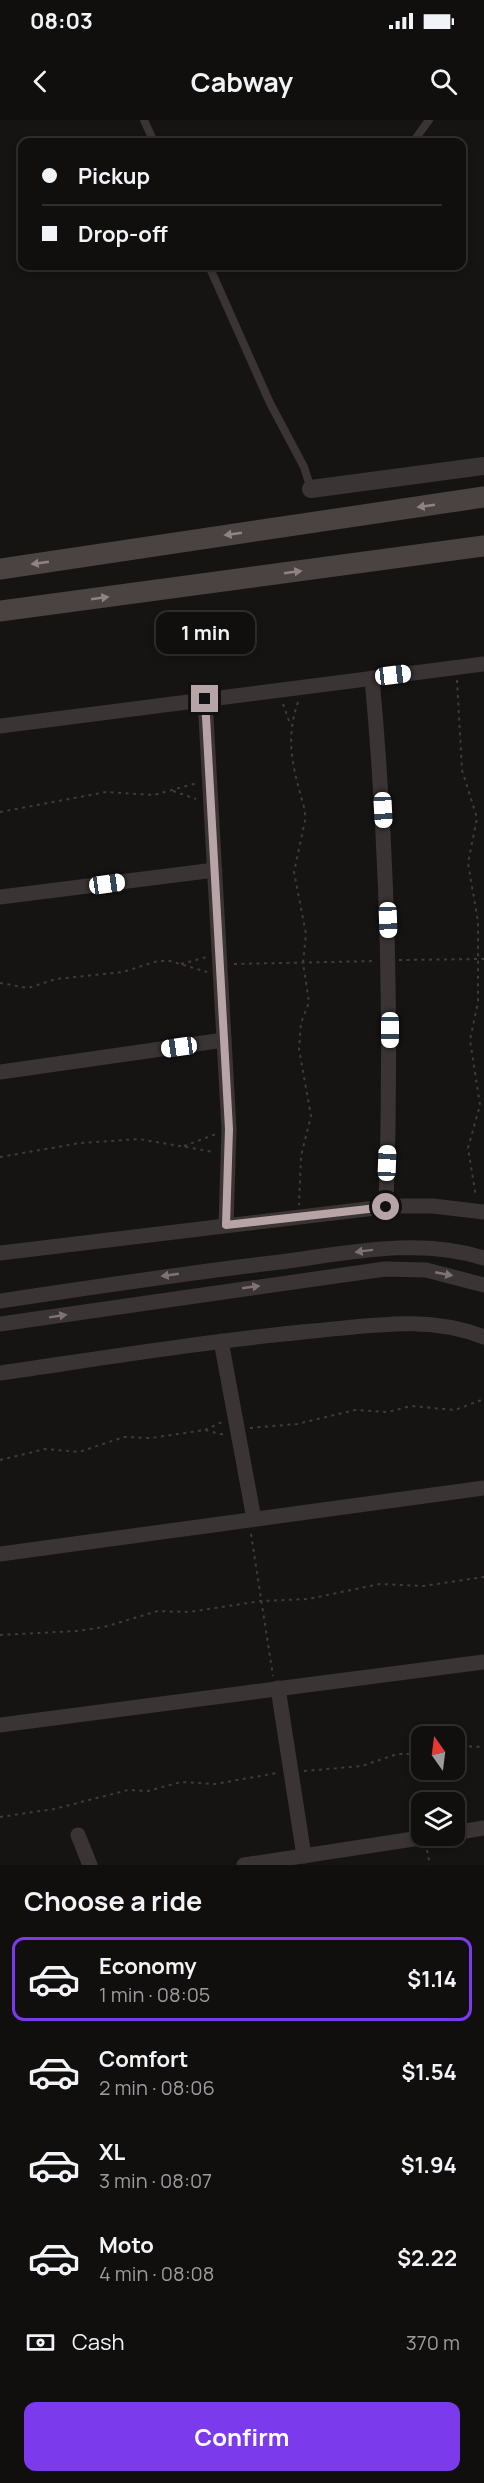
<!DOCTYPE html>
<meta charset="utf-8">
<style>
body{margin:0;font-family:Manrope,sans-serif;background:#1e1d1c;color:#f1f3f6;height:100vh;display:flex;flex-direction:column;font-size:22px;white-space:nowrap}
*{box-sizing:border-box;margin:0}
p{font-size:20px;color:#9c9c9e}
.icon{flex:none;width:33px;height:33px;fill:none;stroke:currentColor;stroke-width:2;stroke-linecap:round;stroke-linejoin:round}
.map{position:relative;height:1745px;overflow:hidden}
.side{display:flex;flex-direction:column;background:#100f0e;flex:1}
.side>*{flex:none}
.top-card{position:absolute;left:18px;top:18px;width:448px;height:132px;border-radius:12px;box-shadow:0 3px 9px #0003,0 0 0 2px #302f2e;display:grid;align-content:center;height:132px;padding:0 24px;background:#100f0e}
.needle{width:39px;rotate:346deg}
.fabs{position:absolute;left:411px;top:1606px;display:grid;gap:12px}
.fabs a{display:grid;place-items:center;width:54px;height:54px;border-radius:12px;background:#100f0e;box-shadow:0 3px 9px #0003,0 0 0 2px #302f2e;font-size:30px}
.end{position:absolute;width:27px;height:27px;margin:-14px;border:8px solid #b7a4a6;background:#111;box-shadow:0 0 0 3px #111}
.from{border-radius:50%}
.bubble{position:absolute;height:42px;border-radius:12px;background:#100f0e;box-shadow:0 3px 9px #0003,0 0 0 2px #302f2e;font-size:20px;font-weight:700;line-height:42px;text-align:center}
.car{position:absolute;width:18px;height:36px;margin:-18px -9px;border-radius:8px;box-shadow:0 0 4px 2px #0007;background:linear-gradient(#fff 24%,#345 0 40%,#fff 0 76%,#345 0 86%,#fff 0)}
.top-card b{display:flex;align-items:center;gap:21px;height:57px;font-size:22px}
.top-card b+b{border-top:2px solid #302f2e}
.top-card i{width:15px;height:15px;background:#f1f3f6}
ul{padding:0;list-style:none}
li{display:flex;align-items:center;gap:18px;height:84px;margin:0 12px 9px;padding:0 12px;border:3px solid transparent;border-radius:12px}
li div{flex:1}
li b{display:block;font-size:22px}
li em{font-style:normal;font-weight:700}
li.selected{border-color:#7c3aed}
li>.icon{width:54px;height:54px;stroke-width:1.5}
h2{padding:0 24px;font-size:27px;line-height:72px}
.pay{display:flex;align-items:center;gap:15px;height:66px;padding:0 24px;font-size:22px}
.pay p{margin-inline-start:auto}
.button{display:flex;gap:12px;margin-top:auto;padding:12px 24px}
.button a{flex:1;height:69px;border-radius:12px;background:#7c3aed;color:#fff;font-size:24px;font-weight:700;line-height:69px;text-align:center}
.status{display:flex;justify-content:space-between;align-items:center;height:42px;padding:0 30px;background:#100f0e;direction:ltr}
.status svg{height:16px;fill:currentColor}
header{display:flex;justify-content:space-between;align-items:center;height:78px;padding:0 24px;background:#100f0e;font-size:27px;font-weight:700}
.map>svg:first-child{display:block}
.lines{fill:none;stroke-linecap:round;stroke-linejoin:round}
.path{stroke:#423a3b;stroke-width:2;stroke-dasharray:3 4.5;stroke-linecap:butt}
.service{stroke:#3b3434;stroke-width:8}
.minor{stroke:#3b3434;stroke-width:15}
.tertiary{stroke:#3b3434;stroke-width:18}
.secondary{stroke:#4b4242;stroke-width:21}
.oneway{fill:#918283}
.oneway2{fill:#7f7273}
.route{stroke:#b7a4a6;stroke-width:8}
</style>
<div class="status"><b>08:03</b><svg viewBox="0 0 49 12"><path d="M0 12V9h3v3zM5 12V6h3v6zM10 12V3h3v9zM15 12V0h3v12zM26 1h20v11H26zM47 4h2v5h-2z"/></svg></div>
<header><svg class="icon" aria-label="back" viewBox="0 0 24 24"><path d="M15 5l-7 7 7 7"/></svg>Cabway<svg class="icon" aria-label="search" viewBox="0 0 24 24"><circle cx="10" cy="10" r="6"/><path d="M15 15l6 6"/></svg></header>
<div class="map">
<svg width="484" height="1745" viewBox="0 0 484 1745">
<rect width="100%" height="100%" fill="#161413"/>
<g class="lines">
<g class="path">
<path d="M457,560l5,90 15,48 -9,45 10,59v80l-8,38 10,65 -12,43 8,49"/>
<path d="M298,582c-14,41 -4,68 7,109v10l-11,51 12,62 -3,29 6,39 -8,21 -2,26 12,67 -10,40 -2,49"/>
<path d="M283,584l7,20"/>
<path d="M173,671l23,8"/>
<path d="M0,692l106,-20 48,3 43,-12"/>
<path d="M399,840l85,-1"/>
<path d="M181,844l26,-7"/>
<path d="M234,844l142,-3"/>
<path d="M0,863l28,5 28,-9 67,-7 35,-11h12l37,11"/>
<path d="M184,1026l32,-12"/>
<path d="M0,1037l80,-14 59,-4 75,13"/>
<path d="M250,1308l47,-4 58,-14 33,2 23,-6 44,4 29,-11"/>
<path d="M205,1310l17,-8"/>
<path d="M0,1340l45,-11 34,3 45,-15 27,1 54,-8 20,5"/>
<path d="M251,1414l22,142"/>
<path d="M0,1515l77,-4 27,-4 54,-16 31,1 72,-11 47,-2 72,-15 43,2 61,-9"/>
<path d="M454,1626l30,1"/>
<path d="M304,1651l58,-5 35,-12h25"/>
<path d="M0,1697l54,-8 74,-19 20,1 33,-9 34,2 62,-11"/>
<path d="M427,1730l3,15"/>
</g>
<g class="service">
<path d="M144,0l10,22"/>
<path d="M416,18l13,-18"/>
<path d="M209,146l61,137 34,64 7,22"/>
</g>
<g class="minor">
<path d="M372,558c16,176 20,352 14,529"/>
<path d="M205,579l24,430 -3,96"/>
<path d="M0,606l484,-62"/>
<path d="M0,777l215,-27"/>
<path d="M0,952l224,-32"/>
<path d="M0,1133l392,-47h41l51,6"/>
<path d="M0,1181c93,-14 187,-28 280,-39 68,-9 138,-25 204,-4"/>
<path d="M0,1204l385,-55 41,1 58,15"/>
<path d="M221,1221l33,178"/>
<path d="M0,1253c104,-15 208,-32 313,-42 58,-5 115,-16 171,6"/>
<path d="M0,1434l484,-66"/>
<path d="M278,1568l26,168"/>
<path d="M0,1605l484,-63"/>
<path d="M454,1713l30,-5"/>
<path d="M78,1715l12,30"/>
<path d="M244,1745l189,-29"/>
</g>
<path class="tertiary" d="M311,369l173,-23"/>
<g class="secondary">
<path d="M0,449l484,-72"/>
<path d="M0,491l484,-65"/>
</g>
</g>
<defs><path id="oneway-solid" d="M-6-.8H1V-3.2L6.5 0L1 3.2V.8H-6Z" transform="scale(1.5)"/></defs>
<g class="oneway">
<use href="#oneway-solid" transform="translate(426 386) rotate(172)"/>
<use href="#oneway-solid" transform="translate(233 414) rotate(172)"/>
<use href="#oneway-solid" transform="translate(40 443) rotate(172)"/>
<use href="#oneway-solid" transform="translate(293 452) rotate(-8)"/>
<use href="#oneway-solid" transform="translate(100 478) rotate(-8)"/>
</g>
<g class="oneway2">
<use href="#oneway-solid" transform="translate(364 1131) rotate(173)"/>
<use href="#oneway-solid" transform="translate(444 1154) rotate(11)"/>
<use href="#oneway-solid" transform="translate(170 1155) rotate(172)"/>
<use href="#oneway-solid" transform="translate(251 1167) rotate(-8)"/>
<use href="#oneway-solid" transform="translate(58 1196) rotate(-9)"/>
</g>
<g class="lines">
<path class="route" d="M205,579l24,430 -3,96 160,-18"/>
</g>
</svg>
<div class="fabs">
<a><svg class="needle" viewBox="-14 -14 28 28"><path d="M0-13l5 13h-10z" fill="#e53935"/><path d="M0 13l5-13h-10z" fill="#9c9c9e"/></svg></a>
<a><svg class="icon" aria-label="layers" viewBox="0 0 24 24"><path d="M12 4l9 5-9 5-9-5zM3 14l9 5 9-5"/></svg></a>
</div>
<i class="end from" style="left:386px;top:1087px"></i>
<i class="end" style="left:205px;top:579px"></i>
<div class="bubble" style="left:156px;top:492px;width:99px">1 min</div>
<i class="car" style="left:393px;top:555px;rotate:83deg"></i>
<i class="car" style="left:383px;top:690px;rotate:177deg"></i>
<i class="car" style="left:107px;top:764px;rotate:82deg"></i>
<i class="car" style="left:388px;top:800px;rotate:178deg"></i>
<i class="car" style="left:390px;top:910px;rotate:180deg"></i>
<i class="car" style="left:179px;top:927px;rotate:262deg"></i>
<i class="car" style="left:387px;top:1043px;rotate:2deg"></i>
<div class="top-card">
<b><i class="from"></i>Pickup</b>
<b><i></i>Drop-off</b>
</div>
</div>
<section class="side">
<h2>Choose a ride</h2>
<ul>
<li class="selected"><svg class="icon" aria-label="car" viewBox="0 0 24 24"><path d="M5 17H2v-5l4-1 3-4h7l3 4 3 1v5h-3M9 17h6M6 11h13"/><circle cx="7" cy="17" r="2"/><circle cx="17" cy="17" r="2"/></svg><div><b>Economy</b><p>1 min · 08:05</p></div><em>$1.14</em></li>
<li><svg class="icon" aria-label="car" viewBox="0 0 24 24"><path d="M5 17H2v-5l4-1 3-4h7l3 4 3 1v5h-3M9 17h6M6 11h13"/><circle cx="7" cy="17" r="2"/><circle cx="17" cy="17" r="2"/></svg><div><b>Comfort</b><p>2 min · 08:06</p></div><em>$1.54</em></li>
<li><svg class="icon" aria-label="car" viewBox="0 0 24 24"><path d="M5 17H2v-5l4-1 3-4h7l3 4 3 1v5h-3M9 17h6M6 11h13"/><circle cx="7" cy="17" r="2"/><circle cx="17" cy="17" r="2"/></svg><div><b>XL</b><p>3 min · 08:07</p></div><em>$1.94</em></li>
<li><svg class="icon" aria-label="car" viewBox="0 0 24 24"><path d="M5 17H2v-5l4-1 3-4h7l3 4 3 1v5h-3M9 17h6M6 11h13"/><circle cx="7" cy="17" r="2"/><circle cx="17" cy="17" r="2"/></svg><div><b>Moto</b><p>4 min · 08:08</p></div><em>$2.22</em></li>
</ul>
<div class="pay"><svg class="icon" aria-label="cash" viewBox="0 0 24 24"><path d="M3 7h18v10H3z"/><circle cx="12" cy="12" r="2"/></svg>Cash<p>370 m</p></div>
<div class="button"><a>Confirm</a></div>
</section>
